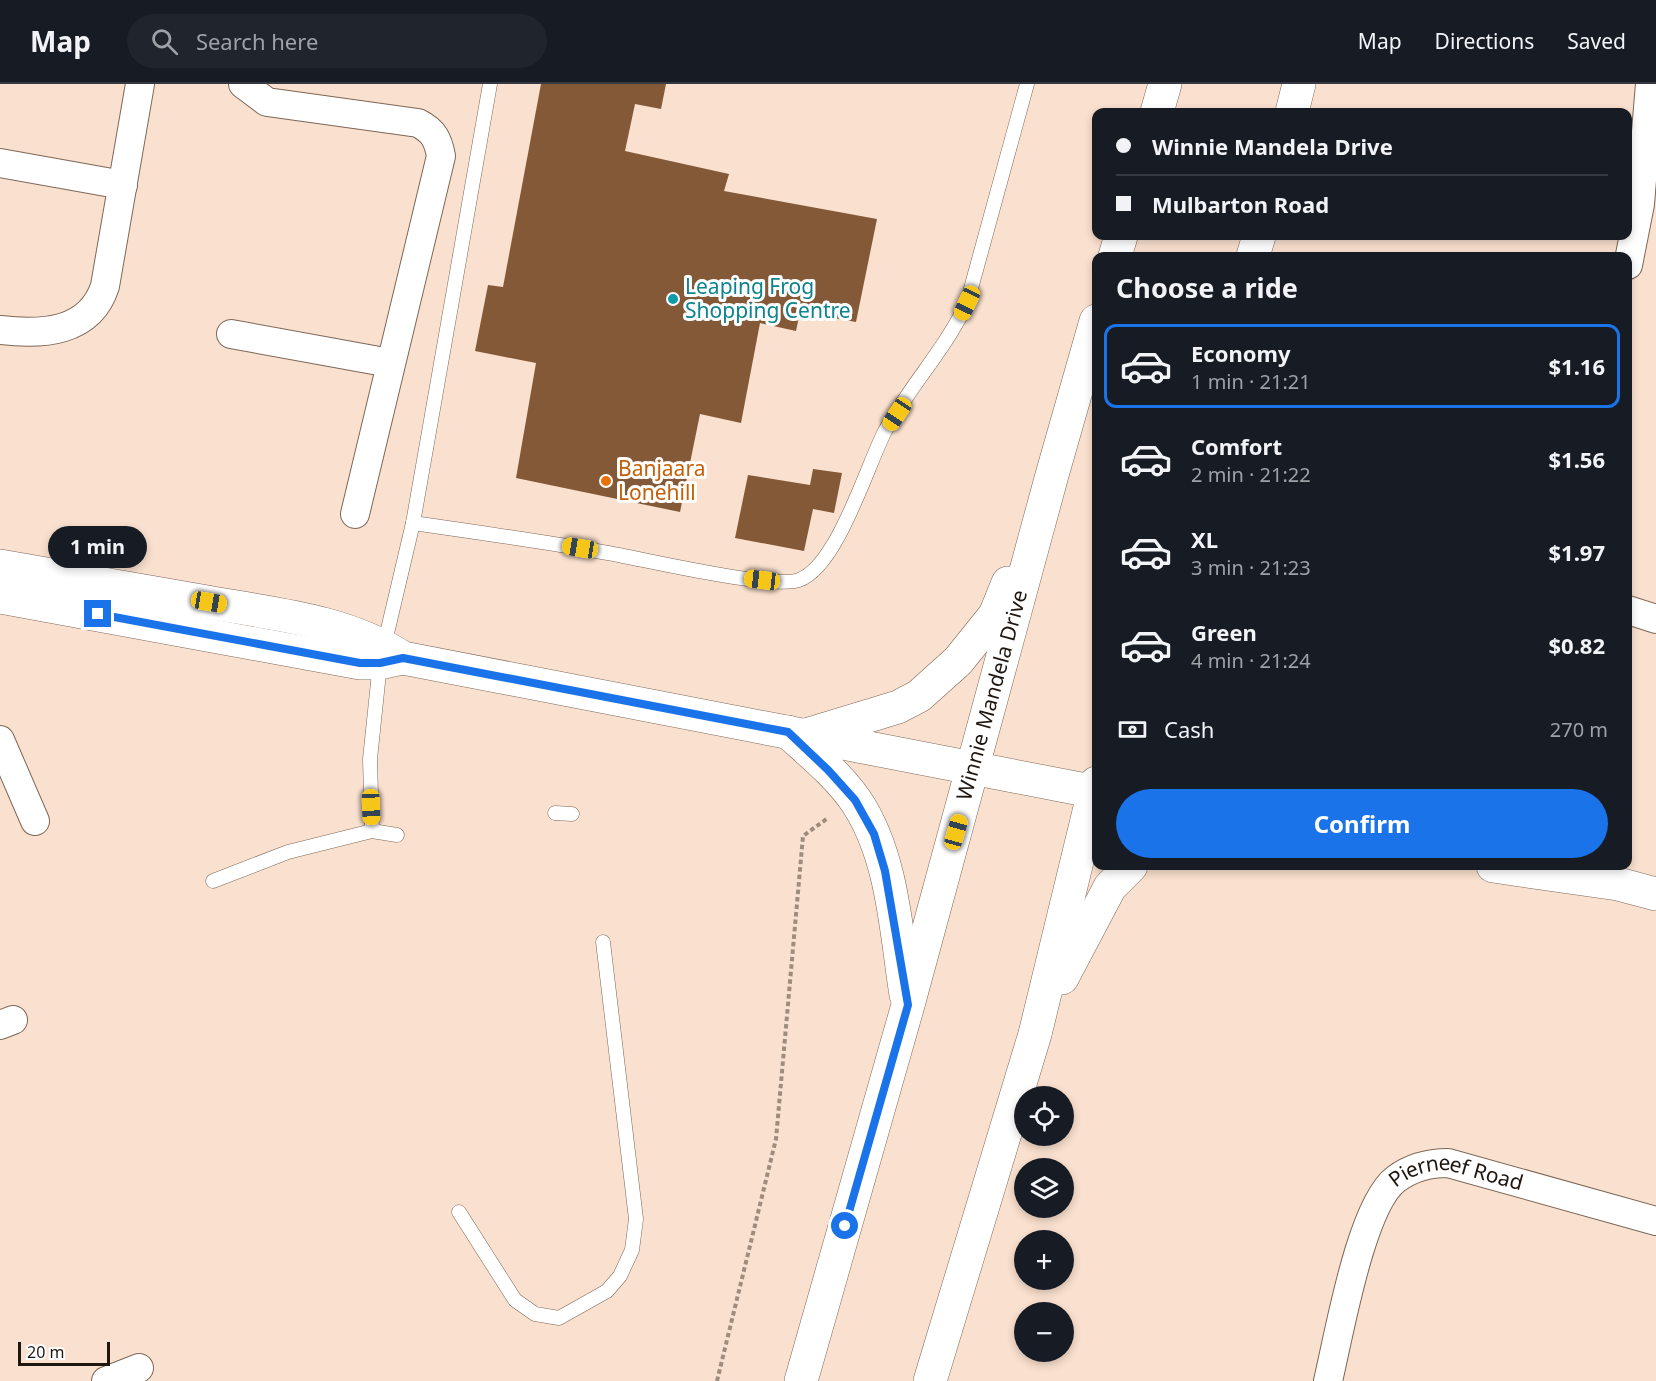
<!DOCTYPE html>
<meta charset="utf-8">
<style>
body{margin:0;font-family:"Noto Sans",sans-serif;background:#20242c;color:#f1f3f6;height:100vh;display:flex;flex-direction:column;font-size:22px;white-space:nowrap}
*{box-sizing:border-box;margin:0}
p{font-size:20px;color:#9ea1a6}
.icon{flex:none;width:33px;height:33px;fill:none;stroke:currentColor;stroke-width:2;stroke-linecap:round;stroke-linejoin:round}
.map{position:relative;flex:1;overflow:hidden}
.details{position:absolute;left:1092px;top:168px;width:540px;height:618px;display:flex;flex-direction:column;background:#171b24;border-radius:12px;box-shadow:0 3px 9px #0003}
.details>*{flex:none}
.guide{position:absolute;left:1092px;top:24px;width:540px;height:132px;border-radius:12px;box-shadow:0 3px 9px #0003;display:grid;align-content:center;height:132px;padding:0 24px;background:#171b24}
.controls{position:absolute;left:1014px;top:1002px;display:grid;gap:12px}
.controls a{display:grid;place-items:center;width:60px;height:60px;border-radius:50%;background:#171b24;box-shadow:0 3px 9px #0003;font-size:30px}
.scale{position:absolute;left:18px;bottom:15px;width:92px;box-sizing:border-box;padding-left:6px;border:3px solid #1e160f;border-top:0;font-size:16px;line-height:21px;white-space:nowrap;color:#1e160f;-webkit-text-stroke:4px #fff;paint-order:stroke}
.end{position:absolute;width:27px;height:27px;margin:-14px;border:8px solid #1a73e8;background:#fff;box-shadow:0 0 0 3px #fff}
.from{border-radius:50%}
.bubble{position:absolute;height:42px;border-radius:21px;background:#171b24;box-shadow:0 3px 9px #0003;font-size:20px;font-weight:700;line-height:42px;text-align:center}
.car{position:absolute;width:18px;height:36px;margin:-18px -9px;border-radius:8px;box-shadow:0 0 4px 2px #0007;background:linear-gradient(#f5c518 24%,#345 0 40%,#f5c518 0 76%,#345 0 86%,#f5c518 0)}
.guide b{display:flex;align-items:center;gap:21px;height:57px;font-size:22px}
.guide b+b{border-top:2px solid #363941}
.guide i{width:15px;height:15px;background:#f1f3f6}
ul{padding:0;list-style:none}
li{display:flex;align-items:center;gap:18px;height:84px;margin:0 12px 9px;padding:0 12px;border:3px solid transparent;border-radius:12px}
li div{flex:1}
li b{display:block;font-size:22px}
li em{font-style:normal;font-weight:700}
li.active{border-color:#1a73e8}
li>.icon{width:54px;height:54px;stroke-width:1.5}
h2{padding:0 24px;font-size:27px;line-height:72px}
.pay{display:flex;align-items:center;gap:15px;height:66px;padding:0 24px;font-size:22px}
.pay p{margin-inline-start:auto}
.button{display:flex;gap:12px;margin-top:auto;padding:12px 24px}
.button a{flex:1;height:69px;border-radius:36px;background:#1a73e8;color:#fff;font-size:24px;font-weight:700;line-height:69px;text-align:center}
header{display:flex;align-items:center;gap:36px;box-sizing:border-box;height:84px;padding:0 30px;background:#171b24;border-bottom:2px solid #363941}
header strong{font-size:28px}
nav{display:flex;gap:33px;margin-inline-start:auto;font-size:21px}
.search{width:420px;height:54px;background:#20242c;display:flex;align-items:center;gap:15px;box-sizing:border-box;padding:0 21px;border-radius:33px;color:#9ea1a6;font-size:22px}
.map>svg:first-child{display:block}
.building{fill:#835938}
.lines{fill:none;stroke-linecap:round;stroke-linejoin:round}
.service-casing{stroke:#7d6757;stroke-width:15}
.minor-casing{stroke:#7d6757;stroke-width:30}
.tertiary-casing{stroke:#7d6757;stroke-width:34}
.secondary-casing{stroke:#7d6757;stroke-width:34}
.path{stroke:#9e8c7e;stroke-width:4;stroke-dasharray:4.5 3;stroke-linecap:butt}
.service{stroke:#fff;stroke-width:14}
.minor{stroke:#fff;stroke-width:28}
.tertiary{stroke:#fff;stroke-width:33}
.secondary{stroke:#fff;stroke-width:33}
.route{stroke:#1a73e8;stroke-width:8}
.culture-dot{fill:#0f9aa8;stroke:#fff;stroke-width:2}
.food-dot{fill:#e8710a;stroke:#fff;stroke-width:2}
.labels{text-anchor:middle;stroke-width:6;stroke-linejoin:round;paint-order:stroke}
.culture-label{font-size:21px;fill:#0d838f;stroke:#fff;text-anchor:start}
.food-label{font-size:21px;fill:#c56008;stroke:#fff;text-anchor:start}
.street-label{font-size:21px;fill:#1e160f;stroke:#fff}
</style>
<header>
<strong>Map</strong>
<div class="search"><svg class="icon" aria-label="search" viewBox="0 0 24 24"><circle cx="10" cy="10" r="6"/><path d="M15 15l6 6"/></svg>Search here</div>
<nav><a>Map</a><a>Directions</a><a>Saved</a></nav>
</header>
<div class="map">
<svg width="1656" height="1297" viewBox="0 0 1656 1297">
<rect width="100%" height="100%" fill="#fae0ce"/>
<g class="building">
<path d="M541,0h125l-5,25 -26,-5 -10,47 104,23 -5,17 153,28 -21,103 -56,-10 -4,19 -36,-8 -19,100 -41,-9 -20,98 -164,-34 20,-115 -61,-12 13,-66 15,2z"/>
<path d="M813,385l29,4 -8,40 -21,-4 -9,42 -69,-13 13,-63 62,10z"/>
</g>
<g class="lines">
<g class="service-casing">
<g id="service">
<path d="M413,439c63,9 126,18 189,29 38,6 168,38 197,28 38,-14 67,-111 85,-147 24,-45 61,-83 83,-130l60,-219"/>
<path d="M555,729l17,1"/>
<path d="M397,751l-25,-4 -2,-72 10,-96 33,-140 77,-439"/>
<path d="M213,797l75,-29 84,-21"/>
<path d="M459,1128l56,88 20,14 24,4 48,-27 13,-15 12,-26 4,-31 -33,-277"/>
</g>
</g>
<g class="minor-casing">
<g id="minor">
<path d="M243,0l24,18 151,21c16,8 20,17 23,33l-86,358"/>
<path d="M0,79l123,22"/>
<path d="M1628,181l12,-61 10,-120"/>
<path d="M0,246c42,5 90,3 105,-44l35,-202"/>
<path d="M231,250l159,29"/>
<path d="M1628,526l28,9"/>
<path d="M0,656l35,81"/>
<path d="M0,941l13,-5"/>
<path d="M106,1297l33,-13"/>
<path id="s1" d="M1328,1297c11,-46 33,-176 68,-202 16,-12 34,-16 52,-16l208,58"/>
</g>
</g>
<g class="tertiary-casing">
<g id="tertiary">
<path d="M0,482c69,12 138,24 207,36 66,12 139,18 196,56l693,134"/>
<path d="M0,513l360,66h20l23,-5"/>
<path d="M1493,782l125,18 38,10"/>
</g>
</g>
<g class="secondary-casing">
<g id="secondary">
<path d="M1157,28l8,-28"/>
<path d="M1292,28l7,-28"/>
<path d="M1115,172l6,-20"/>
<path d="M1253,172l6,-20"/>
<path d="M788,648c23,21 50,43 68,69 37,55 40,130 50,194"/>
<path d="M806,651l92,-28 21,-11 39,-35 37,-46 13,-32"/>
<path d="M1062,894l48,-91 21,-21"/>
<path id="s2" d="M801,1297l107,-376 144,-530 44,-154"/>
<path d="M930,1297l105,-347 61,-251"/>
</g>
</g>
<path class="path" d="M717,1297l59,-242 27,-303 25,-18"/>
<use href="#service" class="service"/>
<use href="#minor" class="minor"/>
<use href="#tertiary" class="tertiary"/>
<use href="#secondary" class="secondary"/>
</g>
<g class="lines">
<path class="route" d="M98,530l262,49h20l23,-5 385,74 40,38 27,30 19,34 11,37 23,134 -63,221"/>
</g>
<circle class="culture-dot" cx="673" cy="215" r="6"/>
<circle class="food-dot" cx="606" cy="397" r="6"/>
<g class="labels">
<g class="culture-label">
<text x="685" y="210">Leaping Frog<tspan x="685" dy="24">Shopping Centre</tspan></text>
</g>
<g class="food-label">
<text x="618" y="392">Banjaara<tspan x="618" dy="24">Lonehill</tspan></text>
</g>
<g class="street-label">
<text dy="7" stroke="none"><textPath href="#s2" startOffset="712">Winnie Mandela Drive</textPath></text>
<text dy="7" stroke="none"><textPath href="#s1" startOffset="279">Pierneef Road</textPath></text>
</g>
</g>
</svg>
<div class="controls">
<a><svg class="icon" aria-label="locate" viewBox="0 0 24 24"><circle cx="12" cy="12" r="6"/><path d="M12 2v4M12 18v4M2 12h4M18 12h4"/></svg></a>
<a><svg class="icon" aria-label="layers" viewBox="0 0 24 24"><path d="M12 4l9 5-9 5-9-5zM3 14l9 5 9-5"/></svg></a>
<a>+</a>
<a>−</a>
</div>
<div class="scale">20 m</div>
<i class="end from" style="left:845px;top:1142px"></i>
<i class="end" style="left:98px;top:530px"></i>
<div class="bubble" style="left:48px;top:442px;width:99px">1 min</div>
<i class="car" style="left:967px;top:219px;rotate:205deg"></i>
<i class="car" style="left:897px;top:330px;rotate:214deg"></i>
<i class="car" style="left:580px;top:464px;rotate:279deg"></i>
<i class="car" style="left:762px;top:496px;rotate:277deg"></i>
<i class="car" style="left:209px;top:518px;rotate:100deg"></i>
<i class="car" style="left:371px;top:723px;rotate:178deg"></i>
<i class="car" style="left:956px;top:748px;rotate:16deg"></i>
<div class="guide">
<b><i class="from"></i>Winnie Mandela Drive</b>
<b><i></i>Mulbarton Road</b>
</div>
<section class="details">
<h2>Choose a ride</h2>
<ul>
<li class="active"><svg class="icon" aria-label="car" viewBox="0 0 24 24"><path d="M5 17H2v-5l4-1 3-4h7l3 4 3 1v5h-3M9 17h6M6 11h13"/><circle cx="7" cy="17" r="2"/><circle cx="17" cy="17" r="2"/></svg><div><b>Economy</b><p>1 min · 21:21</p></div><em>$1.16</em></li>
<li><svg class="icon" aria-label="car" viewBox="0 0 24 24"><path d="M5 17H2v-5l4-1 3-4h7l3 4 3 1v5h-3M9 17h6M6 11h13"/><circle cx="7" cy="17" r="2"/><circle cx="17" cy="17" r="2"/></svg><div><b>Comfort</b><p>2 min · 21:22</p></div><em>$1.56</em></li>
<li><svg class="icon" aria-label="car" viewBox="0 0 24 24"><path d="M5 17H2v-5l4-1 3-4h7l3 4 3 1v5h-3M9 17h6M6 11h13"/><circle cx="7" cy="17" r="2"/><circle cx="17" cy="17" r="2"/></svg><div><b>XL</b><p>3 min · 21:23</p></div><em>$1.97</em></li>
<li><svg class="icon" aria-label="car" viewBox="0 0 24 24"><path d="M5 17H2v-5l4-1 3-4h7l3 4 3 1v5h-3M9 17h6M6 11h13"/><circle cx="7" cy="17" r="2"/><circle cx="17" cy="17" r="2"/></svg><div><b>Green</b><p>4 min · 21:24</p></div><em>$0.82</em></li>
</ul>
<div class="pay"><svg class="icon" aria-label="cash" viewBox="0 0 24 24"><path d="M3 7h18v10H3z"/><circle cx="12" cy="12" r="2"/></svg>Cash<p>270 m</p></div>
<div class="button"><a>Confirm</a></div>
</section>
</div>
